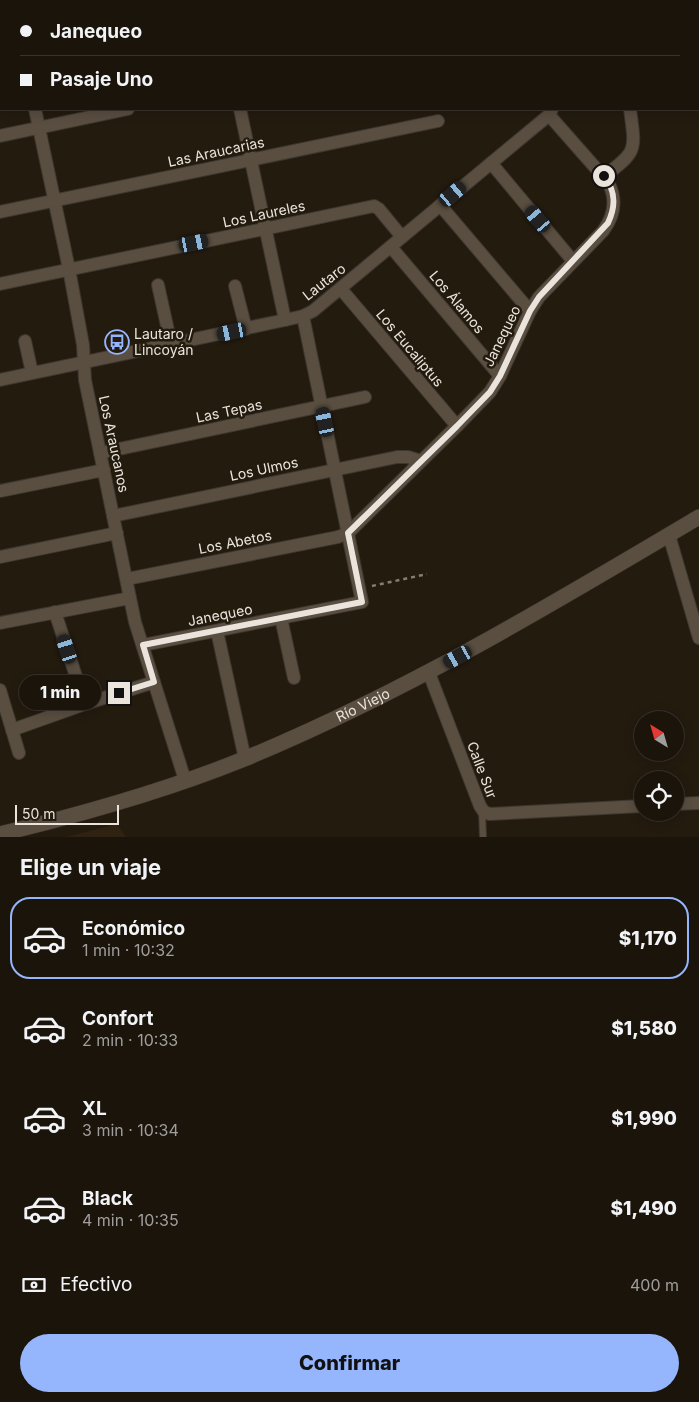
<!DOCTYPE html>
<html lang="es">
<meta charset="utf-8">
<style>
body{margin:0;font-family:Inter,sans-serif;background:#282119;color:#f1f3f6;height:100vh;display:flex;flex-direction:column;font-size:19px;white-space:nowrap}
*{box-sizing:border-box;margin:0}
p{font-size:16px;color:#a09e9d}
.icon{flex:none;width:28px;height:28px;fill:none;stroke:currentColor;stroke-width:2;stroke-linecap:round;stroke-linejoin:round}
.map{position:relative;height:837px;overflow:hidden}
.sheet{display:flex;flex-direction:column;background:#1b140b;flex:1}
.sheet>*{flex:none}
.guide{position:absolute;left:0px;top:0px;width:700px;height:110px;box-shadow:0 2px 12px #0003,0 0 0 1px #39332c;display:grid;align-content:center;height:110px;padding:0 20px;background:#1b140b}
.needle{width:32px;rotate:323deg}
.controls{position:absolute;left:634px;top:711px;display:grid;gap:10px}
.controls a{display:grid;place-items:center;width:50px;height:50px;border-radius:50%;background:#1b140b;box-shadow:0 2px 12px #0003,0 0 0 1px #39332c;font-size:25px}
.scale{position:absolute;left:15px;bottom:12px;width:104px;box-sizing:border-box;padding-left:5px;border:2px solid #eae4dc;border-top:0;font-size:14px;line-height:18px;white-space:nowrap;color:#eae4dc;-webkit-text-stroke:4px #241b0f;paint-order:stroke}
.end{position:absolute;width:22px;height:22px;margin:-11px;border:6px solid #eae4dc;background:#111;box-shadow:0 0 0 2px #111}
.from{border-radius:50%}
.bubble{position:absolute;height:35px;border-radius:18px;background:#1b140b;box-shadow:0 2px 12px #0003,0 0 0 1px #39332c;font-size:16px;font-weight:800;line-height:35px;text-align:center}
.car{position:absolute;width:15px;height:30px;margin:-15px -8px;border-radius:6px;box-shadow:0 0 4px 1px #0007;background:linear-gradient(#222 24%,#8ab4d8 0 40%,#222 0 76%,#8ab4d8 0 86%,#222 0)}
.guide b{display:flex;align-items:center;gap:18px;height:48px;font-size:19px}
.guide b+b{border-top:1px solid #39332c}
.guide i{width:12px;height:12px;background:#f1f3f6}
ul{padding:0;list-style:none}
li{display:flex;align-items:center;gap:15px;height:82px;margin:0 10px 8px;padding:0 10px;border:2px solid transparent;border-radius:20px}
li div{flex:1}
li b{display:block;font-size:19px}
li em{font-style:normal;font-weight:800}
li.current{border-color:#95b6fd}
li>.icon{width:45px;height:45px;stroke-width:1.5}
h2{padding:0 20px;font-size:22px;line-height:60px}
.pay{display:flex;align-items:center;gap:12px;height:55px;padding:0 20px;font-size:19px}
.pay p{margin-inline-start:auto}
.primary-button{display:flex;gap:10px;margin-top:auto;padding:10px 20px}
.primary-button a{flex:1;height:58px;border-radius:30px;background:#95b6fd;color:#111;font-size:20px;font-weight:800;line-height:58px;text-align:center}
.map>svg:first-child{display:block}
.built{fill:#2f2210}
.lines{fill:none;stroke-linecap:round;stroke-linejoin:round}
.lane-casing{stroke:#3e3730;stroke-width:8}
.street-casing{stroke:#3e3730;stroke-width:14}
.secondary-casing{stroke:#3e3730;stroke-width:16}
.path{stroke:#847d72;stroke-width:2.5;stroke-dasharray:4 4;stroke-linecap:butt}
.lane{stroke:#594e40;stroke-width:6}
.street{stroke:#594e40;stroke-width:12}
.secondary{stroke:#594e40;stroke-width:15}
.route{stroke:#eae4dc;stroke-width:6}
.labels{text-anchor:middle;stroke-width:5;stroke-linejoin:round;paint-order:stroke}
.street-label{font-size:14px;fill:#eae4dc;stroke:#241b0f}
.poi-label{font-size:14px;fill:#eae4dc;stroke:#241b0f;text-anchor:start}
</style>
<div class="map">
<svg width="699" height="837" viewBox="0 0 699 837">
<rect width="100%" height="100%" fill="#241b0f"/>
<path class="built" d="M117,824l9,13h-60z"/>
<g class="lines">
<g class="lane-casing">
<path id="lane" d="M482,811l1,26"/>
</g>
<g class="street-casing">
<g id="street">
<path d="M12,0v1"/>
<path d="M73,0v1"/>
<path d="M143,0v1"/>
<path d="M217,0l1,1"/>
<path d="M294,0v1"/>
<path d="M367,0v1"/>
<path d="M442,0v1"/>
<path d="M541,0v1"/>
<path d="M618,0v1"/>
<path d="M35,109l34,160 14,76 2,35 45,218 5,24 50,158"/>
<path d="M240,109l45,211"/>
<path d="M0,136l128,-27"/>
<path d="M491,163l82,98"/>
<path d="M604,176c35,-25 31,-27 26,-67"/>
<path d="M440,205l90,106"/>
<path d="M0,212l438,-91"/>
<path d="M391,247l109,129"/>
<path d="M0,284l374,-78 5,3 23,28"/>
<path d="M158,285l13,59"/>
<path d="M235,286l11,43"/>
<path d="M341,289l116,137"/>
<path d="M25,341l7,32"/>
<path d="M0,380l285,-60 18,-4 10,-5 236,-196 3,-6"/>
<path d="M100,453l265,-56"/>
<path d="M0,491l104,-21"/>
<path d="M113,516l284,-59h11l13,4"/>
<path d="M669,535l30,103"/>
<path d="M0,557l117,-24"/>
<path d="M127,579l211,-42 10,-4 109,-107 33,-34 10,-16 30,-65 9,-14 64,-66c12,-16 14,-32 5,-49l-59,-67"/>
<path d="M55,612l30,92"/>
<path d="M281,618l13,60"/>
<path d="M0,623l130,-25"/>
<path d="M217,631l28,128"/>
<path d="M143,645l219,-43 -59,-286"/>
<path d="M429,673l51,133 4,6 6,2 152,-8"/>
<path d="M0,690l19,63"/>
<path d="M12,730l73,-26 69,-22"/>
<path d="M675,804l24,-1"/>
</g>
</g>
<g class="secondary-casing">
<g id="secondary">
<path id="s1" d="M0,834c83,-20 165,-43 244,-75 160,-66 307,-154 455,-242"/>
</g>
</g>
<path class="path" d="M372,586l55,-12"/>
<use href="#lane" class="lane"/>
<use href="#street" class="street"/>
<use href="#secondary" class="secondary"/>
</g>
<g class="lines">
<path class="route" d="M119,693l35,-11 -11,-37 219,-43 -14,-69 109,-107 33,-34 10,-16 30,-65 9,-14 69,-74c8,-17 8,-32 -4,-47"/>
</g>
<defs>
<g id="bus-ring" transform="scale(1.25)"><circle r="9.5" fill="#241b0f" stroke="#95b6fd" stroke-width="1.5"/><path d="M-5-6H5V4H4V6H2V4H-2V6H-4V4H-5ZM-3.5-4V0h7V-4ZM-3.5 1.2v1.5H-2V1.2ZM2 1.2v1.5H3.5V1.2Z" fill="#95b6fd"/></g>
</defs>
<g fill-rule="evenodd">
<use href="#bus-ring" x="117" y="342"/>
</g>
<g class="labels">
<g class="street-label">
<text transform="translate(216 152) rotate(-12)" y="5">Las Araucarias</text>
<text transform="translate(264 214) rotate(-12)" y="5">Los Laureles</text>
<text transform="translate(324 282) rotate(-38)" y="5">Lautaro</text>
<text transform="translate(457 302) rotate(50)" y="5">Los Álamos</text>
<text transform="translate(502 336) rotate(-64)" y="5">Janequeo</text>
<text transform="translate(410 348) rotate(50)" y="5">Los Eucaliptus</text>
<text transform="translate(229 411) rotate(-12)" y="5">Las Tepas</text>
<text transform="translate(114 444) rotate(78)" y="5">Los Araucanos</text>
<text transform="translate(264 469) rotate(-12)" y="5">Los Ulmos</text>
<text transform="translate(235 542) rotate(-11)" y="5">Los Abetos</text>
<text transform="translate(220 615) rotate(-11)" y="5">Janequeo</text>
<text dy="5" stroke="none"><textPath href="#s1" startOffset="386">Río Viejo</textPath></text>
<text transform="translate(482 770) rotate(69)" y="5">Calle Sur</text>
</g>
<g class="poi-label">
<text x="134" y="339">Lautaro /<tspan x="134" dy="16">Lincoyán</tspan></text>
</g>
</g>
</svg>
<div class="controls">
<a><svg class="needle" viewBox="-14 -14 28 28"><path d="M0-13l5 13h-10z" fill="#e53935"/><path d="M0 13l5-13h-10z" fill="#a09e9d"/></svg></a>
<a><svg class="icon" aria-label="locate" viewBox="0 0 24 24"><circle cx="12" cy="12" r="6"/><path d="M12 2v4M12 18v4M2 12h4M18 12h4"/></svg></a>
</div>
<div class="scale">50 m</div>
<i class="end from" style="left:604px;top:176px"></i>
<i class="end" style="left:119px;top:693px"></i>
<div class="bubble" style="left:19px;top:675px;width:82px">1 min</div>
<i class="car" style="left:453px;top:194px;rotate:50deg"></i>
<i class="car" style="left:538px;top:219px;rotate:320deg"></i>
<i class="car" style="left:194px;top:243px;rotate:79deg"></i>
<i class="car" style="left:232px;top:332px;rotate:258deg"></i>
<i class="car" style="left:325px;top:422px;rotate:348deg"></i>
<i class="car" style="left:67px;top:649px;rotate:342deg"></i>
<i class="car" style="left:458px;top:657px;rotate:241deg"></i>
<div class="guide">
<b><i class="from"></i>Janequeo</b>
<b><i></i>Pasaje Uno</b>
</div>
</div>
<section class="sheet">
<h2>Elige un viaje</h2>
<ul>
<li class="current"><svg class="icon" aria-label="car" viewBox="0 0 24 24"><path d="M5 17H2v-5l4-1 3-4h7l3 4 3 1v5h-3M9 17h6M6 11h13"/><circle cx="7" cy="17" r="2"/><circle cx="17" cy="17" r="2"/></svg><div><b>Económico</b><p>1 min · 10:32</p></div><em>$1,170</em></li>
<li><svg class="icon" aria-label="car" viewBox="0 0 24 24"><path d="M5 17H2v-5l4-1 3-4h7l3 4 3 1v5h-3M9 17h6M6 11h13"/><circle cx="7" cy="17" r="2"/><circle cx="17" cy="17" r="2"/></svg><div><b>Confort</b><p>2 min · 10:33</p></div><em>$1,580</em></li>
<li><svg class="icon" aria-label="car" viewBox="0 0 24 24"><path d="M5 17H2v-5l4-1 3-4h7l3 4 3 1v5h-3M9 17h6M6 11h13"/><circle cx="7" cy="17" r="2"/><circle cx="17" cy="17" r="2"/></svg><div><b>XL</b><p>3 min · 10:34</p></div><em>$1,990</em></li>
<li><svg class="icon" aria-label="car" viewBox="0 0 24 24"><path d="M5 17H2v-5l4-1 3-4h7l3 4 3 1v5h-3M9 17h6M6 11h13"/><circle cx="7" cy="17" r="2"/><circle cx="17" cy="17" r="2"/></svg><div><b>Black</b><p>4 min · 10:35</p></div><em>$1,490</em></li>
</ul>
<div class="pay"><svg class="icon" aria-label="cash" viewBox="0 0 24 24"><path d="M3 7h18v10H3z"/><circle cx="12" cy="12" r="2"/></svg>Efectivo<p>400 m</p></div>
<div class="primary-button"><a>Confirmar</a></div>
</section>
